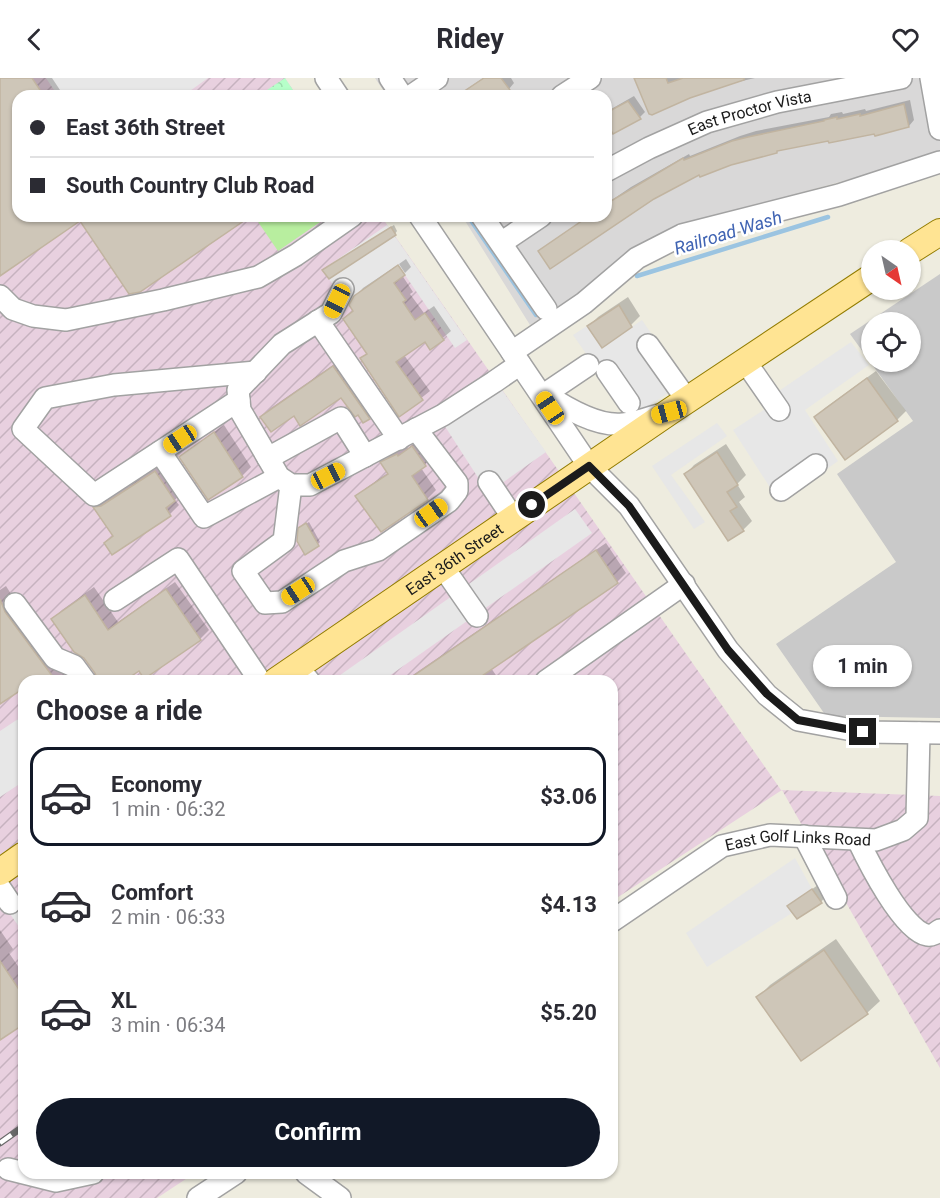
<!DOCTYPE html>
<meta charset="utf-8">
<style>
body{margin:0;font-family:Roboto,sans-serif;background:#f7f7f7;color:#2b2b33;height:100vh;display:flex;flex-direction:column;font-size:22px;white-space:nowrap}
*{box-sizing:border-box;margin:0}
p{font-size:20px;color:#7c7c81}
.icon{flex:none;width:33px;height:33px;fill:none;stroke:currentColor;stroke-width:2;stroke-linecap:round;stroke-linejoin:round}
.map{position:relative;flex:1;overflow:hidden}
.sheet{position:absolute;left:18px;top:597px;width:600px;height:504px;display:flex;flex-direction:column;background:#fff;border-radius:18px;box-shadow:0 2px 4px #0004}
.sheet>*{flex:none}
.guide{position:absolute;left:12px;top:12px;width:600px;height:132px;border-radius:18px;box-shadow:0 2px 4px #0004;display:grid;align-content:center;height:132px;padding:0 18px;background:#fff}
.needle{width:39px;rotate:146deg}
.controls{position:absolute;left:861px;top:162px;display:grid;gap:12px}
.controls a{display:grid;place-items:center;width:60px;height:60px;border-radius:50%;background:#fff;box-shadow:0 2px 4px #0004;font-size:30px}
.end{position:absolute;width:27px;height:27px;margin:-14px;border:8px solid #1b1b1b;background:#fff;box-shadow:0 0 0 3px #fff}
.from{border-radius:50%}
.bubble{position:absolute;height:42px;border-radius:21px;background:#fff;box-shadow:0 2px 4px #0004;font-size:20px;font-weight:700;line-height:42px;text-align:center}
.car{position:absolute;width:18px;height:36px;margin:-18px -9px;border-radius:8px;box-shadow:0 0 4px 2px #0007;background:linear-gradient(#f5c518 24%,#345 0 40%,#f5c518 0 76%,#345 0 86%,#f5c518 0)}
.guide b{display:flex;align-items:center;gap:21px;height:57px;font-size:22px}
.guide b+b{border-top:2px solid #e1e1e2}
.guide i{width:15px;height:15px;background:#2b2b33}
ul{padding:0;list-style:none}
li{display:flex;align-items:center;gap:18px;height:99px;margin:0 12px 9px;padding:0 6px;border:3px solid transparent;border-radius:18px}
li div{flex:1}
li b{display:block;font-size:22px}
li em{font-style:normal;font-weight:700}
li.on{border-color:#111827}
li>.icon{width:54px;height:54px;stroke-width:1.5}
h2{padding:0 18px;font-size:27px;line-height:72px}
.button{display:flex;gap:12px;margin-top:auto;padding:12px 18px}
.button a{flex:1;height:69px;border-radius:36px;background:#111827;color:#fff;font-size:24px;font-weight:700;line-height:69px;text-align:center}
header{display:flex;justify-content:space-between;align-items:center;height:78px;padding:0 18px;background:#fff;font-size:27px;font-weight:700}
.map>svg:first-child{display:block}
.residential{fill:#d9d8d8}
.industrial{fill:url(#industrial-furrows)}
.religious{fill:#c9c9c9;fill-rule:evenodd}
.grass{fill:#b8ee9f}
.park{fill:url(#park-crowns)}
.parking{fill:#e7e7e7}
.shadow{fill:#0003}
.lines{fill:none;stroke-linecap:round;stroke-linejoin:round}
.stream{stroke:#9bc4e1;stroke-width:4.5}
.building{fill:#cec6b8;stroke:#c1b4a0;stroke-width:1.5}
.minor-casing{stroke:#a2a2a2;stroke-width:24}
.major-casing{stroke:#927c00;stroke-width:28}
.minor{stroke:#fff;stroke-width:21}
.major{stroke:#ffe493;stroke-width:26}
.rail-casing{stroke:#696969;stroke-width:7}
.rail{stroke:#fff;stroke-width:4.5;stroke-dasharray:14;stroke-linecap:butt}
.route{stroke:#1b1b1b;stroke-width:8}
.labels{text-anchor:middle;stroke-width:5;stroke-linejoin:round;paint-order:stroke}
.street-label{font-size:16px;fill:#1b1b1b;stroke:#fff}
.water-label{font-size:18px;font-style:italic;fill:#4064b3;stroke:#fff}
</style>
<header><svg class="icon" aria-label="back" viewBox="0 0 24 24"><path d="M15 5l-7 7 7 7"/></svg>Ridey<svg class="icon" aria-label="heart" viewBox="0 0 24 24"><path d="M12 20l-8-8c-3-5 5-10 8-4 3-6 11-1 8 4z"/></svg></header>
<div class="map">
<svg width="940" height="1120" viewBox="0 0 940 1120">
<defs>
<pattern id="industrial-furrows" width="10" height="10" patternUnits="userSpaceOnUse" patternTransform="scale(1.5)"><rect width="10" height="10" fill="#e8d0df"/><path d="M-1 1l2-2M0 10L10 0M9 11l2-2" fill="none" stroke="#c6b2bf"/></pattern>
<pattern id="park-crowns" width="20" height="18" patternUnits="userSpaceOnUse" patternTransform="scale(1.5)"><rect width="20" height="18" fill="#b6ffc9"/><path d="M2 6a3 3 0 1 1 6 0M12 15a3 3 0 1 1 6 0" fill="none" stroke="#9cdaac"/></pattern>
</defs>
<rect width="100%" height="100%" fill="#eeecdf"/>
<path class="residential" d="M375,0h565v76l-262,73 -148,98 -68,-109h144v-120h-219z"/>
<path class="industrial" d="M0,0h285l12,18h-279v120h363l400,574 159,6v272l-158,-278 -170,111v-220h-588v492h171l-38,25h-157z"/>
<path class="religious" d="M940,196v444l-114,-2 -50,-72 120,-82 -59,-88 76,-53 -63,-87zM872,244h38v40h-38z"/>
<path class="grass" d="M254,138h75l-51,35z"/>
<path class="park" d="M285,0l12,18h-39z"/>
<g class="parking">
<path d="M46,0h162l-25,18h-125z"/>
<path d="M387,147l80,115 -12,8 -50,-73 -52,36 -31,-41z"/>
<path d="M642,242l42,62 -53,36 -58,-83 14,-9 15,21z"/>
<path d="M851,264l18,23 -64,45 33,51 -58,42 -47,-73 35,-23 -4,-6z"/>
<path d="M492,298l54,76 -58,41 -51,-79z"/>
<path d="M717,345l10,13 -56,39 34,47 -11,7 -42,-63z"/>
<path d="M575,431l17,24 -210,148h-44l-2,-3z"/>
<path d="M18,641l6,10v52l-24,16v-66z"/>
<path d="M795,780l17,31 -24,18 4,6 -85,54 -21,-34z"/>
<path d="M24,822v34l-16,-23z"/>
</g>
<g class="shadow">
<path d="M0,0h52l12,18h-46v120h228l-166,3 -80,55z"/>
<path d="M483,0h28l3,5 -5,6 -20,7h-32z"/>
<path d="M636,0h119l-30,7 -53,18z"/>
<path d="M592,13l3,5h-10z"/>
<path d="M634,18l11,16 -5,5 -34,21v-26z"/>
<path d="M910,22l4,20 -5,6 -130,24 -3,2 -76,21 -160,78 49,-35h17v-12l25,-17 58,-33 1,2 50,-20 16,-5 73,-14 2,-3 11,-2 1,2 22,-5 1,2z"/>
<path d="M394,147l3,6 -2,3 -71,36z"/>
<path d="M406,181l5,8 -6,6 -6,-9z"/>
<path d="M396,188l17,26 -3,2 14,19 10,-7 17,25 -20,17 -6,-8 -21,15 26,36 -30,24 -38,-57 6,-6 -14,-42 1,-13 8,-9z"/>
<path d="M628,219l12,19 -9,9 -29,20 -13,-19 9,-9z"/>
<path d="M343,280l35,51 -9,9 -28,-22 -47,18 -32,3 9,-9z"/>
<path d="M876,293l30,40 -9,9 -81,-3 9,-9z"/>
<path d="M224,347l27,42 -9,9 -61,-18 9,-9z"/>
<path d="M422,360l12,18 -13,12 15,22 -9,9 -46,31 -24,-33 9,-9 23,-16 -7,-9 9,-9 15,-8 2,2z"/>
<path d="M726,366l20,31 -9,9 8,13 -6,5 13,19 -9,9 -57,-56 8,-9z"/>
<path d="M164,385l19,28 -8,9 4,5 -9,9 -57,39 -7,-10 8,-8 -19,-27 9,-9 8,-2z"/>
<path d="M309,444l11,20 -2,2 -15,-18z"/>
<path d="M606,465l20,30 -9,9 -126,86 9,13h-96z"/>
<path d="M175,504l34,48 -9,9 -55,38 -6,-8 -17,12h-24l-1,-8 -44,-54 9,-9 32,-23 24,35z"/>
<path d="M6,508l5,8 2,8 55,75 -3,4h-41v5l-24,16v-112z"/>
<path d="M818,807l8,11 -5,6 -26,-1z"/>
<path d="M0,852l13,19 -4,4 15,22v47l-24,16z"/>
<path d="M836,861l44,62 -13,12 -65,46 -44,-62 12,-12z"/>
</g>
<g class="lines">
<g class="stream">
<path d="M468,138l68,99"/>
<path d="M637,198l191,-59"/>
</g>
</g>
<g class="building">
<path d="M0,0h32l12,18h-26v120h233l-111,76 -11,2 -49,-73 -80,55z"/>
<path d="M484,0h17l9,12 -9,6h-44z"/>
<path d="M634,0h32l2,5 15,-5h61v2l-54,18 -38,17 -3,-1z"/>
<path d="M628,23l13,18 -28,15 -7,-12v-9z"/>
<path d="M904,26l5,23 -34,9 -1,-2 -45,9 -1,-2 -51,10v2l-46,12 -31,12 -1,-2 -45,24 -104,70 -12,-18 51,-35h17v-12l77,-46 1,2 48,-19 16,-4 76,-16v-1l13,-3v2l23,-5v2z"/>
<path d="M391,149l5,8 -67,44 -7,-9z"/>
<path d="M398,187l7,10 -11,8 12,17 -3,2 12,18 10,-7 19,27 -14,10 -5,-8 -29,20 27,38 -24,17 -39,-59 7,-4 -24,-35 10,-8 -4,-6 5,-9z"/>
<path d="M619,227l13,22 -30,21 -15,-22z"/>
<path d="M333,288l37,53 -7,4 -5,-8 -3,2 -14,-19 -41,28 -6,-10 -23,16 -11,-15z"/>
<path d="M867,300l31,43 -53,39 -31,-43z"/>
<path d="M214,354l29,45 -35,23 -29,-43z"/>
<path d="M412,368l14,20 -14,10 16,24 -47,32 -26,-36 33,-22 -8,-12 17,-8 1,2z"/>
<path d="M717,374l21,33 -11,7 10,15 -7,4 14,20 -16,10 -44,-67z"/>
<path d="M155,393l20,30 -9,7 5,8 -59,39 -8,-12 9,-7 -20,-29 8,-1z"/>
<path d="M306,445l13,23 -14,9 -8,-14 1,-13z"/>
<path d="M596,472l22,33 -136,93 4,5h-80z"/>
<path d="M166,511l35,51 -57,39 -5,-8 -15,10h-26l-3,-8 -11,-15 -10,-6 -23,-33 34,-24 23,35z"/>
<path d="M0,521l5,13 51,69h-32v7l-24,16z"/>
<path d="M812,811l10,14 -25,16 -10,-13z"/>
<path d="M824,872l44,64 -67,47 -45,-64z"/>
<path d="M0,883l24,36v27l-24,16z"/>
</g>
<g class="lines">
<g class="minor-casing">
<g id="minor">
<path d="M326,0l12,18"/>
<path d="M390,0l12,18"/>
<path d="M931,0l9,51"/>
<path d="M411,18l26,-18"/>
<path d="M562,18l28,-18"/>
<path id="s1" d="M606,93l43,-23 58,-26 70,-20 124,-24"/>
<path d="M420,138l169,250 40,40 99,144 39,45 31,25 65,12 77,1"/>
<path d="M482,138l64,93"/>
<path d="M501,165l40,-27"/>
<path d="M343,211l-12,24 -49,31 -44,46 2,20 39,67 12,8h19l133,-70 51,-33 26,-18"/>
<path d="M0,218l13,13 20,7 33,4 97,-20 95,-23 38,-22 56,-39"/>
<path d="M318,243l81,118"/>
<path d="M648,267l39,55"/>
<path d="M512,274l72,-49 53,-45 45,-23 157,-40 101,-33"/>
<path d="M745,283l34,49"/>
<path d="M607,293l22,32"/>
<path d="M545,316c21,14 52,33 78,30 12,-1 24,-6 36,-9"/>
<path d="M545,316l43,-29"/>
<path d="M239,322l-145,95 -71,-66 22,-31 69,-13 142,-13"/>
<path d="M160,374l44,65 75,-40"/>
<path d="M268,380l73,-40 24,38"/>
<path d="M489,404l24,36"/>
<path d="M291,407l-7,56 -41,30 22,32 17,-1 62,-41 34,-11 71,-49 8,-10v-8l-41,-54"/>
<path d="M781,412l35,-25"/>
<path d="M443,489l34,49"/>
<path d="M115,522l63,-41 82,122"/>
<path d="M15,526l40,54 19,8 11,15"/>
<path d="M297,588l12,15"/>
<path d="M546,603l138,-97"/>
<path d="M804,758l32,62"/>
<path d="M858,762c10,21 45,91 69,95 5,1 9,-2 13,-5"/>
<path d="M0,810l10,15"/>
<path id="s2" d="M612,843l110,-75 48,-11 106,5 27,-10 14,-12 2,-85"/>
<path d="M8,1091l48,12 37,-8"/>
<path d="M306,1095l34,25"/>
<path d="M198,1120l38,-25"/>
</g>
</g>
<g class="major-casing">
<g id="major">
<path d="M910,173l30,-19"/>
<path id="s3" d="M276,603l393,-269 203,-135"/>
<path d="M0,794l24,-17"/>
</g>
</g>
<use href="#minor" class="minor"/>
<use href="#major" class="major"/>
<g class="rail-casing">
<path id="rail" d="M0,1065l24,-17"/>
</g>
<use href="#rail" class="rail"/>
</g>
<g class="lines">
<path class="route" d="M532,427l57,-39 40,40 99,144 39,44 31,26 65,12"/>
</g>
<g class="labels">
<g class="street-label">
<text dy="6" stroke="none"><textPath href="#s1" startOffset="156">East Proctor Vista</textPath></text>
<text dy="6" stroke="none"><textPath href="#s3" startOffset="216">East 36th Street</textPath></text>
<text dy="6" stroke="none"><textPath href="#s2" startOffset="210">East Golf Links Road</textPath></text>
</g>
<g class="water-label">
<text transform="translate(728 155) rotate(-17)" y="6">Railroad Wash</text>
</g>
</g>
</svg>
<div class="controls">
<a><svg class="needle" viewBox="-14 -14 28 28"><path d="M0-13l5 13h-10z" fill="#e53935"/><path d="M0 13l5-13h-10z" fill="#7c7c81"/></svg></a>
<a><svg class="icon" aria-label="locate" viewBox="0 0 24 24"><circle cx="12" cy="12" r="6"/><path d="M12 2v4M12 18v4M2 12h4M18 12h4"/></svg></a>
</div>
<i class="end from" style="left:532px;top:427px"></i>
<i class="end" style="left:863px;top:654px"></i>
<div class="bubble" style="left:813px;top:567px;width:99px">1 min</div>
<i class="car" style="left:337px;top:223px;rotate:206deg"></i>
<i class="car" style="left:550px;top:330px;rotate:326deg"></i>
<i class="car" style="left:669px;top:334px;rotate:255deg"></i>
<i class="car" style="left:180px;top:361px;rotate:237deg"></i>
<i class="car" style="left:328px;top:398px;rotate:63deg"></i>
<i class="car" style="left:431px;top:435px;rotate:55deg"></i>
<i class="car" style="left:298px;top:513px;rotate:237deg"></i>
<div class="guide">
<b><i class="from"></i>East 36th Street</b>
<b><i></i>South Country Club Road</b>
</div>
<section class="sheet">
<h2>Choose a ride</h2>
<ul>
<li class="on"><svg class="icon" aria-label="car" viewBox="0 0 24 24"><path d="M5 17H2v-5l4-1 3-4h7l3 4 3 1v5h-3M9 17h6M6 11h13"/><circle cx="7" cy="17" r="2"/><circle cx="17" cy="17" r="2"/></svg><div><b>Economy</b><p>1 min · 06:32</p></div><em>$3.06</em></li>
<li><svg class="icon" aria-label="car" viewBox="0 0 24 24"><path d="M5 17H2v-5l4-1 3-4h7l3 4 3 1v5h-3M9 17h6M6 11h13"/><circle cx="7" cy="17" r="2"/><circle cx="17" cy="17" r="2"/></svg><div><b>Comfort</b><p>2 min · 06:33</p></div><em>$4.13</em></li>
<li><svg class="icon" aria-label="car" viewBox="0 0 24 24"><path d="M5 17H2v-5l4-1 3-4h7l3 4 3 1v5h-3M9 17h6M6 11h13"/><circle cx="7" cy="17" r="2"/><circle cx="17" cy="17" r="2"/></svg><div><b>XL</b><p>3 min · 06:34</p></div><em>$5.20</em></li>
</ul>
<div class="button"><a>Confirm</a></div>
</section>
</div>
